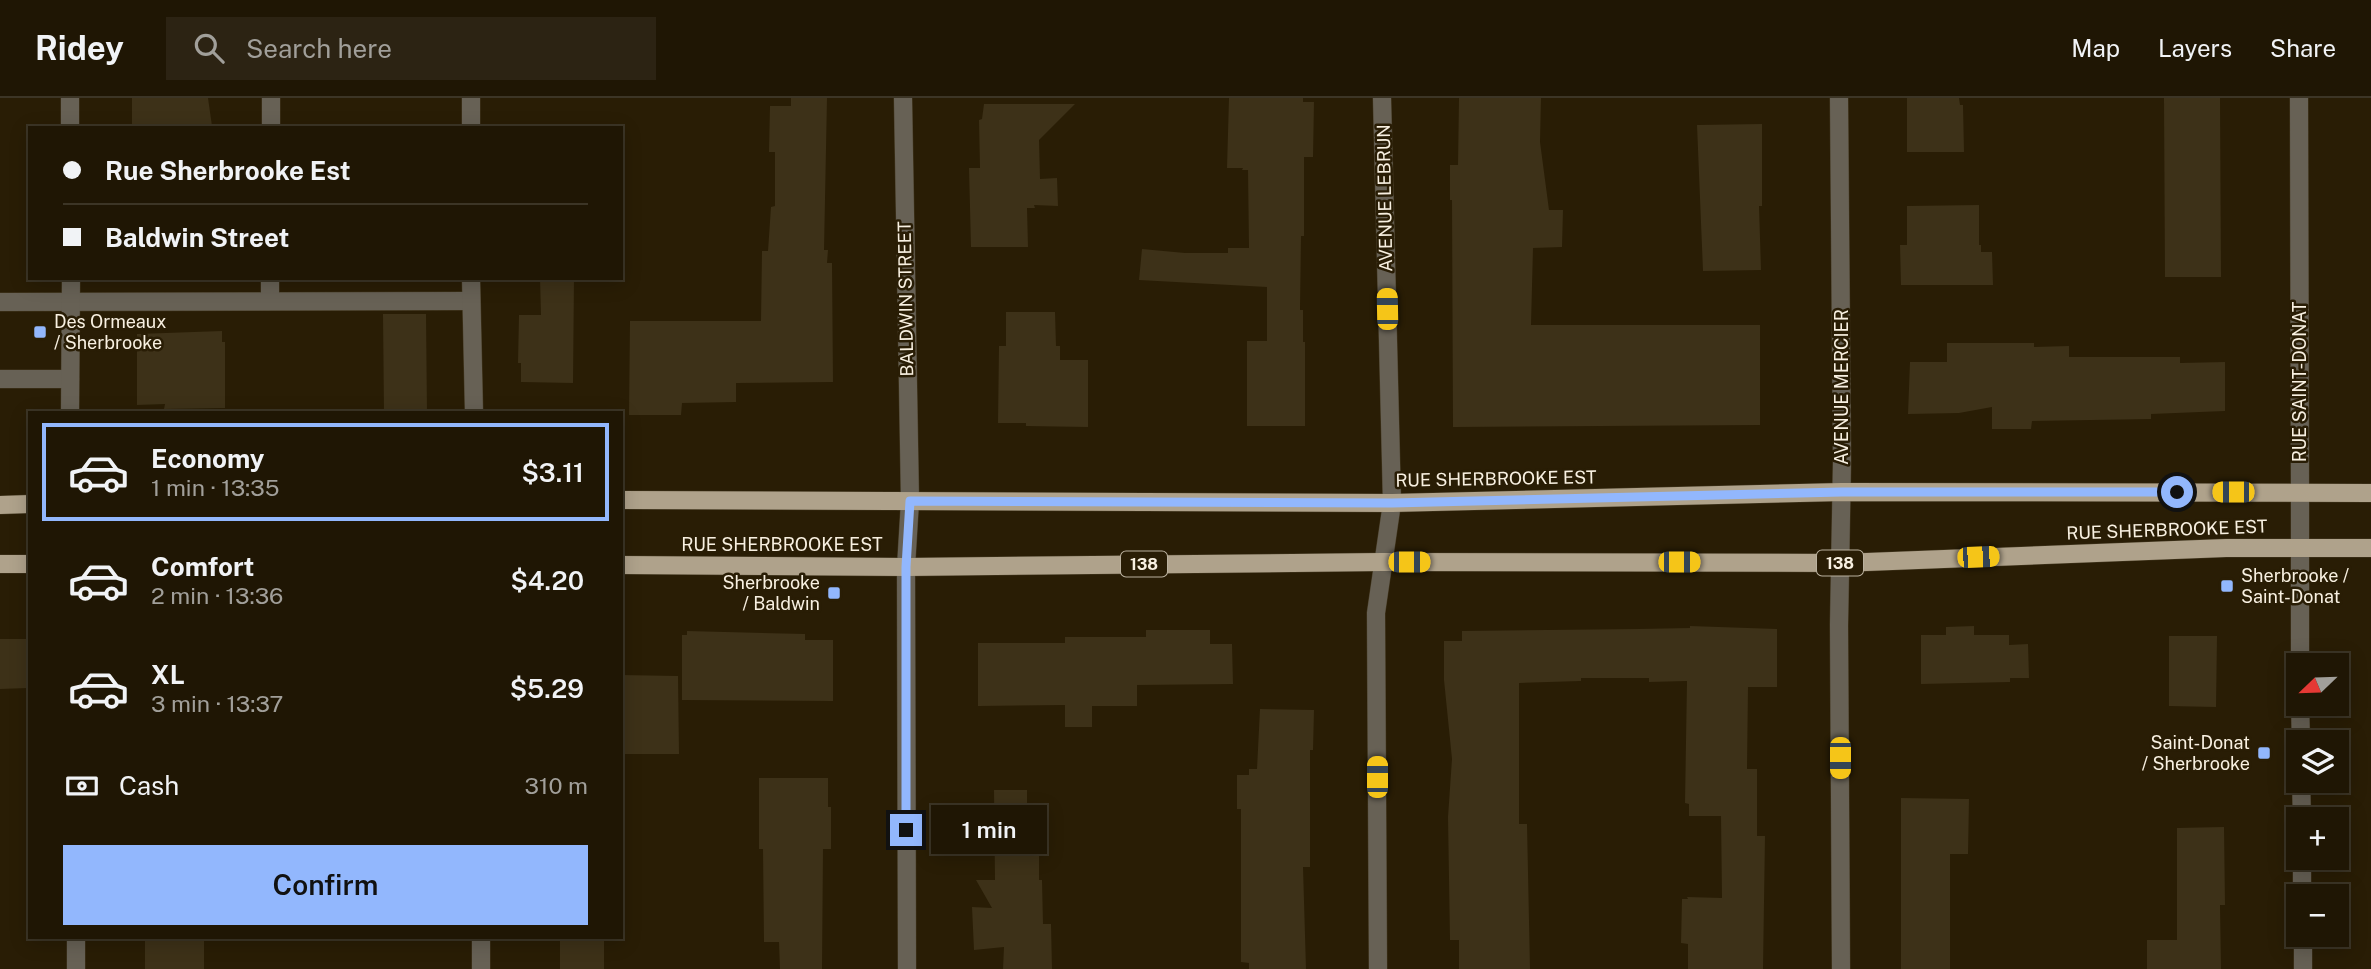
<!DOCTYPE html>
<meta charset="utf-8">
<style>
body{margin:0;font-family:"Public Sans",sans-serif;background:#2c2313;color:#f1f3f6;height:100vh;display:flex;flex-direction:column;font-size:26px;white-space:nowrap}
*{box-sizing:border-box;margin:0}
p{font-size:23px;color:#a19f9a}
.icon{flex:none;width:38px;height:38px;fill:none;stroke:currentColor;stroke-width:2;stroke-linecap:round;stroke-linejoin:round}
.map{position:relative;flex:1;overflow:hidden}
.sheet{position:absolute;left:28px;top:313px;width:595px;height:528px;display:flex;flex-direction:column;background:#1f1604;border-radius:0px;box-shadow:0 4px 18px #0003,0 0 0 2px #3c3526}
.sheet>*{flex:none}
.hud{position:absolute;left:28px;top:28px;width:595px;height:154px;border-radius:0px;box-shadow:0 4px 18px #0003,0 0 0 2px #3c3526;display:grid;align-content:center;height:154px;padding:0 35px;background:#1f1604}
.needle{width:46px;rotate:247deg}
.tools{position:absolute;left:2286px;top:555px;display:grid;gap:14px}
.tools a{display:grid;place-items:center;width:63px;height:63px;border-radius:0px;background:#1f1604;box-shadow:0 4px 18px #0003,0 0 0 2px #3c3526;font-size:35px}
.end{position:absolute;width:32px;height:32px;margin:-16px;border:9px solid #92b7fd;background:#111;box-shadow:0 0 0 4px #111}
.from{border-radius:50%}
.bubble{position:absolute;height:49px;border-radius:0px;background:#1f1604;box-shadow:0 4px 18px #0003,0 0 0 2px #3c3526;font-size:23px;font-weight:600;line-height:49px;text-align:center}
.car{position:absolute;width:21px;height:42px;margin:-21px -10px;border-radius:9px;box-shadow:0 0 5px 2px #0007;background:linear-gradient(#f5c518 24%,#345 0 40%,#f5c518 0 76%,#345 0 86%,#f5c518 0)}
.hud b{display:flex;align-items:center;gap:24px;height:66px;font-size:26px}
.hud b+b{border-top:2px solid #3c3526}
.hud i{width:18px;height:18px;background:#f1f3f6}
ul{padding:12px 0 0;list-style:none}
li{display:flex;align-items:center;gap:21px;height:98px;margin:0 14px 10px;padding:0 21px;border:4px solid transparent;border-radius:0px}
li div{flex:1}
li b{display:block;font-size:26px}
li em{font-style:normal;font-weight:600}
li.on{border-color:#92b7fd}
li>.icon{width:63px;height:63px;stroke-width:1.5}
.pay{display:flex;align-items:center;gap:18px;height:77px;padding:0 35px;font-size:26px}
.pay p{margin-inline-start:auto}
.button{display:flex;gap:14px;margin-top:auto;padding:14px 35px}
.button a{flex:1;height:80px;border-radius:0px;background:#92b7fd;color:#111;font-size:28px;font-weight:600;line-height:80px;text-align:center}
header{display:flex;align-items:center;gap:42px;box-sizing:border-box;height:98px;padding:0 35px;background:#1f1604;border-bottom:2px solid #3c3526}
header strong{font-size:33px}
nav{display:flex;gap:38px;margin-inline-start:auto;font-size:24px}
.search{width:490px;height:63px;background:#2c2313;display:flex;align-items:center;gap:18px;box-sizing:border-box;padding:0 24px;border-radius:0px;color:#a19f9a;font-size:26px}
.map>svg:first-child{display:block}
.building{fill:#3d3118}
.lines{fill:none;stroke-linecap:round;stroke-linejoin:round}
.service-casing{stroke:#463b24;stroke-width:19}
.minor-casing{stroke:#463b24;stroke-width:19}
.tertiary-casing{stroke:#463b24;stroke-width:19}
.primary-casing{stroke:#463b24;stroke-width:19}
.service{stroke:#676155;stroke-width:18}
.minor{stroke:#676155;stroke-width:18}
.tertiary{stroke:#676155;stroke-width:18}
.primary{stroke:#afa28b;stroke-width:18}
.route{stroke:#92b7fd;stroke-width:9}
.poi-dot{fill:#92b7fd;stroke:#291d05;stroke-width:2.5}
.labels{text-anchor:middle;stroke-width:5;stroke-linejoin:round;paint-order:stroke}
.shield{fill:#291d05;stroke:#bab19f;stroke-width:2}
.shield-label{font-size:16px;font-weight:bold;fill:#f8f0e1}
.street-label{font-size:18px;fill:#f8f0e1;stroke:#291d05}
.poi-label{font-size:18px;fill:#f8f0e1;stroke:#291d05;text-anchor:start}
</style>
<header>
<strong>Ridey</strong>
<div class="search"><svg class="icon" aria-label="search" viewBox="0 0 24 24"><circle cx="10" cy="10" r="6"/><path d="M15 15l6 6"/></svg>Search here</div>
<nav><a>Map</a><a>Layers</a><a>Share</a></nav>
</header>
<div class="map">
<svg width="2371" height="871" viewBox="0 0 2371 871">
<rect width="100%" height="100%" fill="#291d05"/>
<g class="building">
<path d="M132,0h76l4,28 -80,2z"/>
<path d="M791,0h36l-3,152h4l-1,13h5l1,119 -97,1v19l-54,1 -1,12h-52l1,-94h131l1,-70h6l3,-44 4,-1v-54h-6l1,-46h21z"/>
<path d="M1229,0h74v4h11l-1,55h-9v79h-3l-1,74h3v32h2v84h-58v-85h20v-54l-128,-7 3,-31 43,4h43v-5h21l-1,-78h-6l1,-2h-16z"/>
<path d="M1459,0h82l-1,44 9,68h14l-1,37 -29,1 -2,77h229v100l-307,2 -1,-227h-2v-35h8z"/>
<path d="M1907,0h52l1,7h3l1,47h-57z"/>
<path d="M2164,0h56l1,179h-56z"/>
<path d="M984,6h91l-36,36 1,39 17,-1 1,28 -24,-1 1,3h-8l1,39h-57l-2,-79h11l-1,-48 3,-1z"/>
<path d="M1762,26v82h-3l2,64 -58,1 -6,-146z"/>
<path d="M1979,107v40h2v7h11l1,33h-92l-1,-40h7v-39z"/>
<path d="M540,180h34l-1,105 -52,-1v-19h-3l1,-48h22z"/>
<path d="M1006,214h49l1,34h4v14h28v67l-62,-1v-3h-28l1,-77h7z"/>
<path d="M383,216h43l1,99h-43z"/>
<path d="M222,233v11h3v66l-61,1 1,-5 -28,1v-71z"/>
<path d="M1947,245h87v4l35,-1v11h111v6l45,-1v49l-74,3v5l-119,2 -1,8h-39v-22l-33,6 -51,1 2,-52h37z"/>
<path d="M1690,528l87,3v58h-29l-1,82h10v67h8l-2,133h-75v-25l-7,-1 1,-44h6l-1,-2 35,1 -1,-82h-32v-12l-4,-1 2,-122 -38,1v-4h-68v3l-62,2v141h8l3,145h-71v-29h-9l-2,-123 4,-58 -8,-79v-39h18v-10l176,-2 52,-1z"/>
<path d="M1974,528v9h35v10l19,-1 1,34h-19v4l-89,2v-49h25v-8z"/>
<path d="M1146,532h64v14h22l1,40 -96,1v21h-45v21h-27v-22l-87,1v-63h87v-6h81z"/>
<path d="M687,533l118,3v6h28v61l-151,-1v-65h5z"/>
<path d="M2169,538h48l-1,71 -47,-1z"/>
<path d="M0,541h28v49l-28,1z"/>
<path d="M621,577l57,1 1,78h-58z"/>
<path d="M1260,611l54,1 -1,40h-3v117h-7l3,102h-57v-6l-8,-1v-153h-4v-34h12v-6h8z"/>
<path d="M759,680h69v29h3v42h-8l-1,120h-42l-1,-27h-15l-1,-93h-4z"/>
<path d="M994,692h33v13h12v77h3l1,44h8l1,45h-49l1,-22 -30,3 -2,-43 20,1 -16,-28h19z"/>
<path d="M1901,700l68,1 -1,55h-18v115h-49z"/>
<path d="M2224,729l1,78h-5l1,64h-74v-29h30v-112z"/>
<rect x="145" y="840" width="59" height="31"/>
<rect x="560" y="840" width="44" height="31"/>
</g>
<g class="lines">
<g class="service-casing">
<g id="service">
<path d="M271,30v-30"/>
<path d="M270,203v-23"/>
<path d="M0,204l471,-1"/>
<path d="M0,281h70"/>
</g>
</g>
<g class="minor-casing">
<g id="minor">
<path d="M471,0v30"/>
<path d="M903,0l7,403 -4,66 1,402"/>
<path d="M1839,0l3,364 -3,163 2,344"/>
<path d="M2299,0l1,395"/>
<path d="M471,180l3,135"/>
<path d="M481,840v31"/>
<path d="M1378,871l-2,-356 16,-110 -10,-405"/>
</g>
</g>
<g class="tertiary-casing">
<g id="tertiary">
<path d="M70,0v30"/>
<path d="M70,315l1,-135"/>
<path d="M2300,567v-172"/>
<path d="M2300,606l1,38"/>
<path d="M2301,682l1,39"/>
<path d="M2302,760v38"/>
<path d="M2303,836v35"/>
<path d="M76,840v31"/>
</g>
</g>
<g class="primary-casing">
<g id="primary">
<path d="M621,402l771,3 450,-11 529,1"/>
<path d="M0,407l30,-1"/>
<path d="M0,466h30"/>
<path d="M621,467l285,2 476,-5 459,1 385,-15h145"/>
</g>
</g>
<use href="#service" class="service"/>
<use href="#minor" class="minor"/>
<use href="#tertiary" class="tertiary"/>
<use href="#primary" class="primary"/>
</g>
<g class="lines">
<path class="route" d="M906,732v-263l4,-66 482,2 450,-11h335"/>
</g>
<g class="poi-dot">
<rect x="33" y="227" width="14" height="14" rx="3.5"/>
<rect x="2220" y="481" width="14" height="14" rx="3.5"/>
<rect x="827" y="488" width="14" height="14" rx="3.5"/>
<rect x="2257" y="648" width="14" height="14" rx="3.5"/>
</g>
<g class="labels">
<g class="shield">
<rect x="1817" y="452.5" width="46" height="25" rx="5"/>
<rect x="1121" y="453.5" width="46" height="25" rx="5"/>
</g>
<g class="shield-label">
<text x="1840" y="471">138</text>
<text x="1144" y="472">138</text>
</g>
<g class="street-label">
<text transform="translate(1385 100) rotate(-91)" y="6">AVENUE LEBRUN</text>
<text transform="translate(906 201) rotate(-91)" y="6">BALDWIN STREET</text>
<text transform="translate(2300 284) rotate(-90)" y="6">RUE SAINT-DONAT</text>
<text transform="translate(1842 289) rotate(-90)" y="6">AVENUE MERCIER</text>
<text transform="translate(1496 381) rotate(-1)" y="6">RUE SHERBROOKE EST</text>
<text transform="translate(2167 432) rotate(-2)" y="6">RUE SHERBROOKE EST</text>
<text x="782" y="453">RUE SHERBROOKE EST</text>
</g>
<g class="poi-label">
<text x="54" y="230">Des Ormeaux<tspan x="54" dy="21">/ Sherbrooke</tspan></text>
<text x="2241" y="484">Sherbrooke /<tspan x="2241" dy="21">Saint-Donat</tspan></text>
<text x="820" y="491" text-anchor="end">Sherbrooke<tspan x="820" dy="21">/ Baldwin</tspan></text>
<text x="2250" y="651" text-anchor="end">Saint-Donat<tspan x="2250" dy="21">/ Sherbrooke</tspan></text>
</g>
</g>
</svg>
<div class="tools">
<a><svg class="needle" viewBox="-14 -14 28 28"><path d="M0-13l5 13h-10z" fill="#e53935"/><path d="M0 13l5-13h-10z" fill="#a19f9a"/></svg></a>
<a><svg class="icon" aria-label="layers" viewBox="0 0 24 24"><path d="M12 4l9 5-9 5-9-5zM3 14l9 5 9-5"/></svg></a>
<a>+</a>
<a>−</a>
</div>
<i class="end from" style="left:2177px;top:394px"></i>
<i class="end" style="left:906px;top:732px"></i>
<div class="bubble" style="left:931px;top:707px;width:116px">1 min</div>
<i class="car" style="left:1387px;top:211px;rotate:359deg"></i>
<i class="car" style="left:2233px;top:394px;rotate:270deg"></i>
<i class="car" style="left:1978px;top:459px;rotate:88deg"></i>
<i class="car" style="left:1409px;top:464px;rotate:90deg"></i>
<i class="car" style="left:1679px;top:464px;rotate:90deg"></i>
<i class="car" style="left:1840px;top:660px;rotate:180deg"></i>
<i class="car" style="left:1377px;top:679px;rotate:0deg"></i>
<div class="hud">
<b><i class="from"></i>Rue Sherbrooke Est</b>
<b><i></i>Baldwin Street</b>
</div>
<section class="sheet">
<ul>
<li class="on"><svg class="icon" aria-label="car" viewBox="0 0 24 24"><path d="M5 17H2v-5l4-1 3-4h7l3 4 3 1v5h-3M9 17h6M6 11h13"/><circle cx="7" cy="17" r="2"/><circle cx="17" cy="17" r="2"/></svg><div><b>Economy</b><p>1 min · 13:35</p></div><em>$3.11</em></li>
<li><svg class="icon" aria-label="car" viewBox="0 0 24 24"><path d="M5 17H2v-5l4-1 3-4h7l3 4 3 1v5h-3M9 17h6M6 11h13"/><circle cx="7" cy="17" r="2"/><circle cx="17" cy="17" r="2"/></svg><div><b>Comfort</b><p>2 min · 13:36</p></div><em>$4.20</em></li>
<li><svg class="icon" aria-label="car" viewBox="0 0 24 24"><path d="M5 17H2v-5l4-1 3-4h7l3 4 3 1v5h-3M9 17h6M6 11h13"/><circle cx="7" cy="17" r="2"/><circle cx="17" cy="17" r="2"/></svg><div><b>XL</b><p>3 min · 13:37</p></div><em>$5.29</em></li>
</ul>
<div class="pay"><svg class="icon" aria-label="cash" viewBox="0 0 24 24"><path d="M3 7h18v10H3z"/><circle cx="12" cy="12" r="2"/></svg>Cash<p>310 m</p></div>
<div class="button"><a>Confirm</a></div>
</section>
</div>
